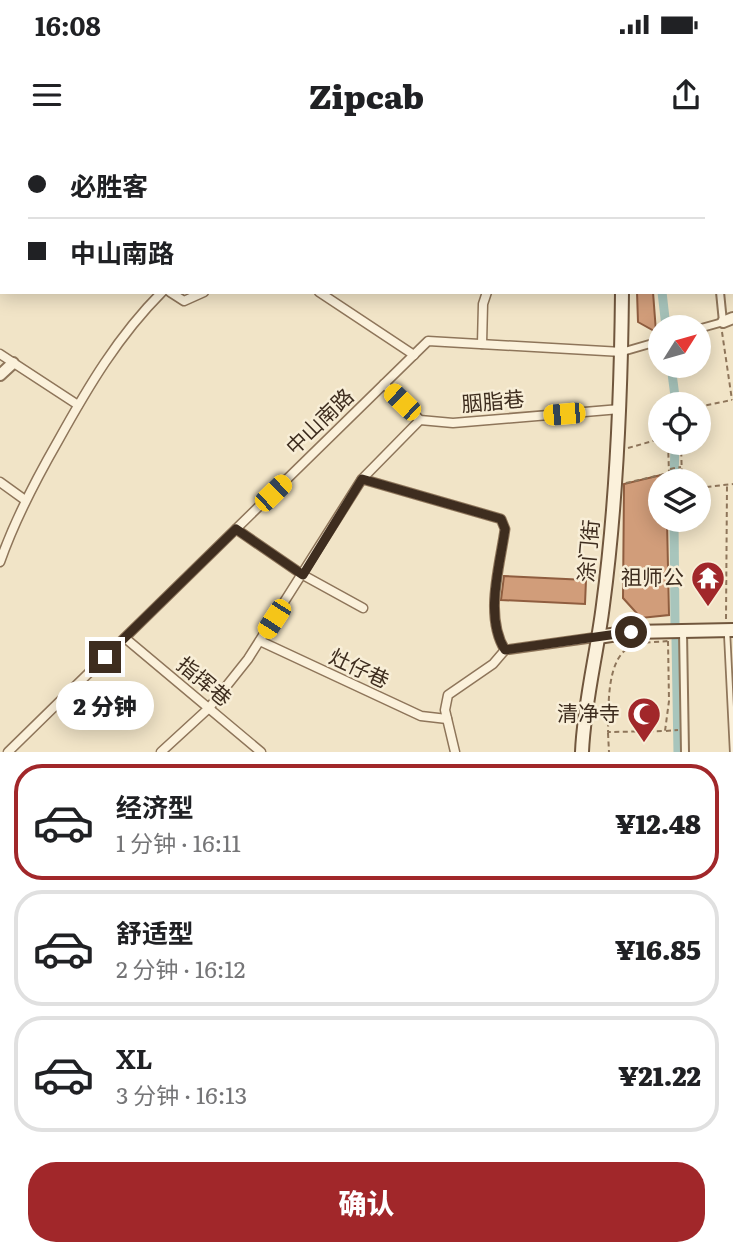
<!DOCTYPE html>
<html lang="zh">
<meta charset="utf-8">
<style>
body{margin:0;font-family:Literata,"Noto Sans SC",serif;background:#f2f2f2;color:#202124;height:100vh;display:flex;flex-direction:column;font-size:26px;white-space:nowrap}
*{box-sizing:border-box;margin:0}
p{font-size:23px;color:#757577}
.icon{flex:none;width:38px;height:38px;fill:none;stroke:currentColor;stroke-width:2;stroke-linecap:round;stroke-linejoin:round}
.map{position:relative;height:612px;overflow:hidden}
.side{display:flex;flex-direction:column;background:#fff;flex:1}
.side>*{flex:none}
.hud{position:absolute;left:0px;top:0px;width:733px;height:154px;box-shadow:0 4px 18px #0003;display:grid;align-content:center;height:154px;padding:0 28px;background:#fff}
.needle{width:46px;rotate:53deg}
.controls{position:absolute;left:648px;top:175px;display:grid;gap:14px}
.controls a{display:grid;place-items:center;width:63px;height:63px;border-radius:50%;background:#fff;box-shadow:0 4px 18px #0003;font-size:35px}
.end{position:absolute;width:32px;height:32px;margin:-16px;border:9px solid #3e2d1f;background:#fff;box-shadow:0 0 0 4px #fff}
.from{border-radius:50%}
.bubble{position:absolute;height:49px;border-radius:24px;background:#fff;box-shadow:0 4px 18px #0003;font-size:23px;font-weight:800;line-height:49px;text-align:center}
.car{position:absolute;width:21px;height:42px;margin:-21px -10px;border-radius:9px;box-shadow:0 0 5px 2px #0007;background:linear-gradient(#f5c518 24%,#345 0 40%,#f5c518 0 76%,#345 0 86%,#f5c518 0)}
.hud b{display:flex;align-items:center;gap:24px;height:66px;font-size:26px}
.hud b+b{border-top:2px solid #e0e0e0}
.hud i{width:18px;height:18px;background:#202124}
ul{padding:12px 0 0;list-style:none}
li{display:flex;align-items:center;gap:21px;height:116px;margin:0 14px 10px;padding:0 14px;border:4px solid #e0e0e0;border-radius:28px}
li div{flex:1}
li b{display:block;font-size:26px}
li em{font-style:normal;font-weight:800}
li.current{border-color:#a1272a}
li>.icon{width:63px;height:63px;stroke-width:1.5}
.cta{display:flex;gap:14px;margin-top:auto;padding:14px 28px}
.cta a{flex:1;height:80px;border-radius:28px;background:#a1272a;color:#fff;font-size:28px;font-weight:800;line-height:80px;text-align:center}
.status{display:flex;justify-content:space-between;align-items:center;height:49px;padding:0 35px;background:#fff;direction:ltr}
.status svg{height:19px;fill:currentColor}
header{display:flex;justify-content:space-between;align-items:center;height:91px;padding:0 28px;background:#fff;font-size:32px;font-weight:800}
.map>svg:first-child{display:block}
.lines{fill:none;stroke-linecap:round;stroke-linejoin:round}
.canal{stroke:#a8c5bc;stroke-width:9}
.building{fill:#d19d7a;stroke:#8f5d3f;stroke-width:2}
.service-casing{stroke:#8e755a;stroke-width:8}
.pedestrian-casing{stroke:#8e755a;stroke-width:10}
.minor-casing{stroke:#8e755a;stroke-width:11}
.tertiary-casing{stroke:#8e755a;stroke-width:14}
.secondary-casing{stroke:#70563d;stroke-width:16}
.path{stroke:#8e755a;stroke-width:2;stroke-dasharray:5 3.5;stroke-linecap:butt}
.service{stroke:#fbf1db;stroke-width:4.5}
.pedestrian{stroke:#fbf1db;stroke-width:6}
.minor{stroke:#fbf1db;stroke-width:8}
.tertiary{stroke:#fbf1db;stroke-width:10}
.secondary{stroke:#fbf1db;stroke-width:12}
.route{stroke:#3e2d1f;stroke-width:9}
.labels{text-anchor:middle;stroke-width:5;stroke-linejoin:round;paint-order:stroke}
.street-label{font-size:21px;fill:#3e2d1f;stroke:#f8eed7}
.poi-label{font-size:21px;fill:#3e2d1f;stroke:#f8eed7;text-anchor:end}
</style>
<div class="status"><b>16:08</b><svg viewBox="0 0 49 12"><path d="M0 12V9h3v3zM5 12V6h3v6zM10 12V3h3v9zM15 12V0h3v12zM26 1h20v11H26zM47 4h2v5h-2z"/></svg></div>
<header><svg class="icon" aria-label="menu" viewBox="0 0 24 24"><path d="M4 6h16M4 12h16M4 18h16"/></svg>Zipcab<svg class="icon" aria-label="share" viewBox="0 0 24 24"><path d="M12 15V3M7 8l5-5 5 5M5 13v7h14v-7"/></svg></header>
<div class="map">
<svg width="733" height="612" viewBox="0 0 733 612">
<rect width="100%" height="100%" fill="#f1e4c7"/>
<g class="lines">
<g class="canal">
<path d="M671,0v2"/>
<path d="M137,2l1,-2"/>
<path d="M0,76l2,-1"/>
<path d="M662,152l4,35"/>
<path d="M671,226l5,38"/>
<path d="M674,341l1,-38"/>
<path d="M674,380l1,105"/>
<path d="M676,500l2,112"/>
</g>
</g>
<g class="building">
<path d="M637,152h16l3,40 -18,-10z"/>
<path d="M665,334v7h-5v39h7l2,95 -28,3 -18,-20 1,-114z"/>
<path d="M504,436l82,4 -1,24 -84,-4z"/>
</g>
<g class="lines">
<g class="service-casing">
<path id="service" d="M727,492l6,120"/>
</g>
<g class="pedestrian-casing">
<g id="pedestrian">
<path d="M715,0v2"/>
<path d="M698,189l25,-7 -3,-30"/>
<path d="M622,212l38,-11"/>
<path d="M683,492l2,120"/>
</g>
</g>
<g class="minor-casing">
<g id="minor">
<path d="M246,0l2,2"/>
<path d="M295,0l1,2"/>
<path d="M150,2l1,-2"/>
<path d="M264,2l2,-2"/>
<path d="M387,2l1,-2"/>
<path d="M0,87l2,-1"/>
<path d="M170,152l14,9 20,-9"/>
<path d="M319,152l95,63"/>
<path d="M482,204l1,-40 4,-12"/>
<path d="M0,214l78,51"/>
<path d="M384,244l36,36 33,3 167,-14"/>
<path d="M362,339l139,40 4,10c-5,37 -21,87 0,121l93,-13"/>
<path d="M0,342l25,18"/>
<path d="M236,389l67,46 60,33"/>
<path d="M0,422c15,-43 35,-81 58,-121 30,-54 60,-105 104,-149"/>
<path d="M125,498l136,114"/>
<path d="M260,501l161,75 26,3"/>
<path d="M8,612l420,-411 194,11"/>
<path d="M161,612l48,-44 39,-49 114,-180 58,-59"/>
<path d="M455,612l-10,-42 3,-15 45,-31 12,-14"/>
</g>
</g>
<g class="tertiary-casing">
<g id="tertiary">
<path d="M723,182l10,-4"/>
<path d="M0,235l13,-12"/>
</g>
</g>
<g class="secondary-casing">
<g id="secondary">
<path d="M622,0v2"/>
<path d="M598,497l33,-5 102,-2"/>
<path d="M582,612c2,-49 15,-98 21,-147 14,-104 18,-209 19,-313"/>
</g>
</g>
<g class="path">
<path d="M115,2l1,-2"/>
<path d="M0,56h2"/>
<path d="M722,192l10,68"/>
<path d="M698,267l34,-7"/>
<path d="M681,303l1,38"/>
<path d="M628,308l32,-9"/>
<path d="M670,329l11,-2"/>
<path d="M626,343l43,-10 -1,-30"/>
<path d="M698,348l35,-4"/>
<path d="M726,479l1,-134"/>
<path d="M668,501l1,60 -4,30 -57,1c1,-24 -3,-77 26,-87 10,-3 23,-3 34,-4z"/>
<path d="M666,591l12,-1"/>
<path d="M608,593l1,19"/>
</g>
<use href="#service" class="service"/>
<use href="#pedestrian" class="pedestrian"/>
<use href="#minor" class="minor"/>
<use href="#tertiary" class="tertiary"/>
<use href="#secondary" class="secondary"/>
</g>
<g class="lines">
<path class="route" d="M105,517l131,-128 67,46 59,-96 139,40 4,10c-5,37 -21,87 0,121l126,-18"/>
</g>
<defs>
<g id="temple-pin" transform="scale(1.75)"><path d="M0 17L-7.5 6A9.5 9.5 0 1 1 7.5 6Z" fill="#a1272a" stroke="#f8eed7"/><path d="M0-6L5-2H3V0L6.5 2.5H4V6H1.5V3h-3V6H-4V2.5H-6.5L-3 0V-2H-5Z" fill="#fff"/></g>
<g id="mosque-pin" transform="scale(1.75)"><path d="M0 17L-7.5 6A9.5 9.5 0 1 1 7.5 6Z" fill="#a1272a" stroke="#f8eed7"/><path d="M3.5-4.9A6 6 0 1 0 3.5 4.9A5 5 0 1 1 3.5-4.9Z" fill="#fff"/></g>
</defs>
<g fill-rule="evenodd">
<use href="#temple-pin" x="708" y="438"/>
<use href="#mosque-pin" x="644" y="574"/>
</g>
<g class="labels">
<g class="street-label">
<text transform="translate(493 262) rotate(-5)" y="7">胭脂巷</text>
<text transform="translate(320 282) rotate(-44)" y="7">中山南路</text>
<text transform="translate(589 411) rotate(-85)" y="7">涂门街</text>
<text transform="translate(359 529) rotate(25)" y="7">灶仔巷</text>
<text transform="translate(204 542) rotate(40)" y="7">指挥巷</text>
</g>
<g class="poi-label">
<text x="684" y="445">祖师公</text>
<text x="620" y="581">清净寺</text>
</g>
</g>
</svg>
<div class="controls">
<a><svg class="needle" viewBox="-14 -14 28 28"><path d="M0-13l5 13h-10z" fill="#e53935"/><path d="M0 13l5-13h-10z" fill="#757577"/></svg></a>
<a><svg class="icon" aria-label="locate" viewBox="0 0 24 24"><circle cx="12" cy="12" r="6"/><path d="M12 2v4M12 18v4M2 12h4M18 12h4"/></svg></a>
<a><svg class="icon" aria-label="layers" viewBox="0 0 24 24"><path d="M12 4l9 5-9 5-9-5zM3 14l9 5 9-5"/></svg></a>
</div>
<i class="end from" style="left:631px;top:492px"></i>
<i class="end" style="left:105px;top:517px"></i>
<div class="bubble" style="left:56px;top:541px;width:98px">2 分钟</div>
<i class="car" style="left:402px;top:262px;rotate:314deg"></i>
<i class="car" style="left:564px;top:274px;rotate:265deg"></i>
<i class="car" style="left:273px;top:353px;rotate:46deg"></i>
<i class="car" style="left:274px;top:479px;rotate:213deg"></i>
<div class="hud">
<b><i class="from"></i>必胜客</b>
<b><i></i>中山南路</b>
</div>
</div>
<section class="side">
<ul>
<li class="current"><svg class="icon" aria-label="car" viewBox="0 0 24 24"><path d="M5 17H2v-5l4-1 3-4h7l3 4 3 1v5h-3M9 17h6M6 11h13"/><circle cx="7" cy="17" r="2"/><circle cx="17" cy="17" r="2"/></svg><div><b>经济型</b><p>1 分钟 · 16:11</p></div><em>¥12.48</em></li>
<li><svg class="icon" aria-label="car" viewBox="0 0 24 24"><path d="M5 17H2v-5l4-1 3-4h7l3 4 3 1v5h-3M9 17h6M6 11h13"/><circle cx="7" cy="17" r="2"/><circle cx="17" cy="17" r="2"/></svg><div><b>舒适型</b><p>2 分钟 · 16:12</p></div><em>¥16.85</em></li>
<li><svg class="icon" aria-label="car" viewBox="0 0 24 24"><path d="M5 17H2v-5l4-1 3-4h7l3 4 3 1v5h-3M9 17h6M6 11h13"/><circle cx="7" cy="17" r="2"/><circle cx="17" cy="17" r="2"/></svg><div><b>XL</b><p>3 分钟 · 16:13</p></div><em>¥21.22</em></li>
</ul>
<div class="cta"><a>确认</a></div>
</section>
